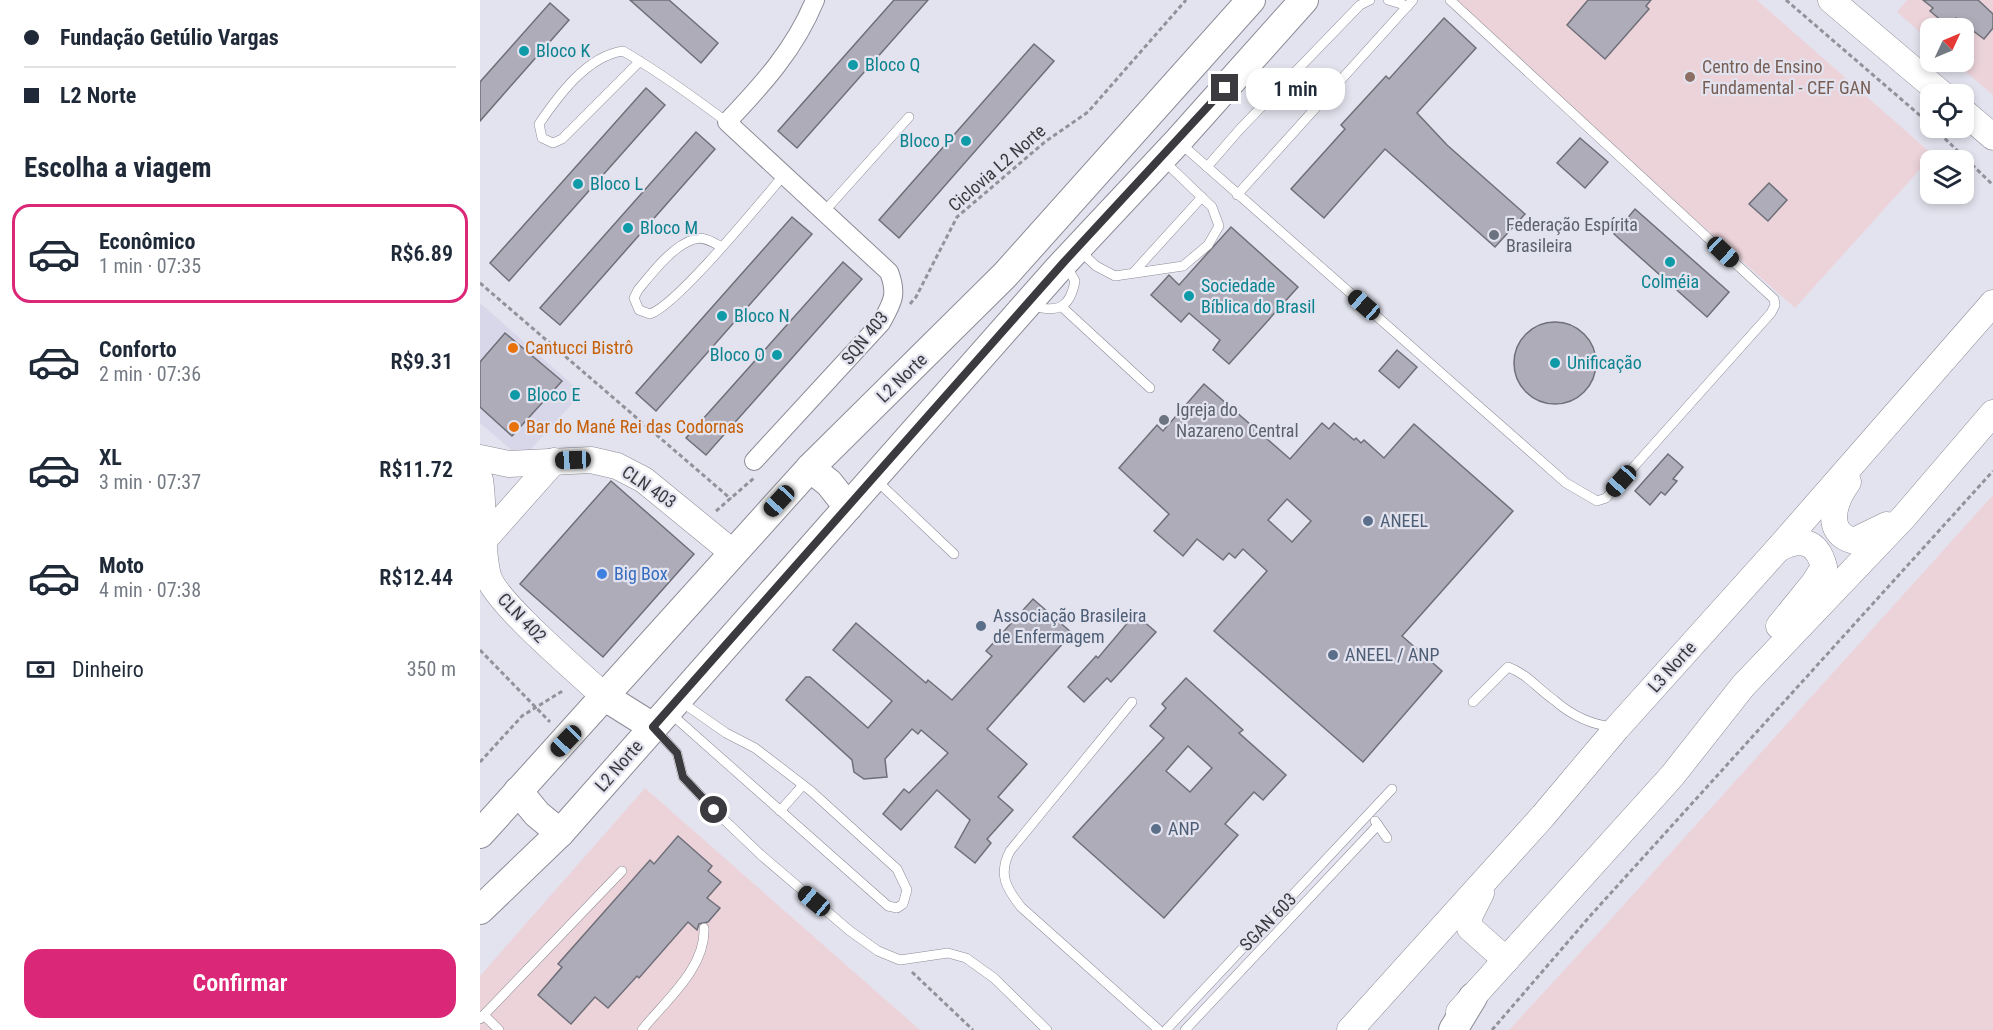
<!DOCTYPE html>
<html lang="pt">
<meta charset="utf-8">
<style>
body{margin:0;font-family:"Roboto Condensed",sans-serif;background:#f2f2f3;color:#1f2937;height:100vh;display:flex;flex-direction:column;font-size:22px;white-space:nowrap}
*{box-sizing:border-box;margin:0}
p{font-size:20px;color:#747a83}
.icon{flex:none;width:33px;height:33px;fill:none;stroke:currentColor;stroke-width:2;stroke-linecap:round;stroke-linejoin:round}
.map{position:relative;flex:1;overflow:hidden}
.drawer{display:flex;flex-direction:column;background:#fff;width:480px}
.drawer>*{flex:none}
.guide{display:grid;align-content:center;height:132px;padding:0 24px;background:#fff}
.needle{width:39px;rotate:46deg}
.fabs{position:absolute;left:1440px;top:18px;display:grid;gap:12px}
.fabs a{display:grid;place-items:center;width:54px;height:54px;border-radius:12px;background:#fff;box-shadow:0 3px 9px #0003;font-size:30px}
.end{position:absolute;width:27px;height:27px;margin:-14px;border:8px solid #3a3a3f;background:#fff;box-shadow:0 0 0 3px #fff}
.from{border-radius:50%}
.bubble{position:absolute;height:42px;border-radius:18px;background:#fff;box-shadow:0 3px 9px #0003;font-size:20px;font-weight:600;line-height:42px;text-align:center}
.car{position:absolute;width:18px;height:36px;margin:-18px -9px;border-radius:8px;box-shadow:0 0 4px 2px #0007;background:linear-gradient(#222 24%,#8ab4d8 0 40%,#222 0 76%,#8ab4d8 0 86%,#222 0)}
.guide b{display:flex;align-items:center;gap:21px;height:57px;font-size:22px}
.guide b+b{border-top:2px solid #e0e1e3}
.guide i{width:15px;height:15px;background:#1f2937}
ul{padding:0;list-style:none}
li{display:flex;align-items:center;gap:18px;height:99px;margin:0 12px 9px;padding:0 12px;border:3px solid transparent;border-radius:18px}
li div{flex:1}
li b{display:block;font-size:22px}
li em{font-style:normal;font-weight:600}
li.current{border-color:#db2777}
li>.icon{width:54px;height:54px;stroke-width:1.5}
h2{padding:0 24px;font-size:27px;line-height:72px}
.pay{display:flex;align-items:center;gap:15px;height:66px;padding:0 24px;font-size:22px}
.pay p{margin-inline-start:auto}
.button{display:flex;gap:12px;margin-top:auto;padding:12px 24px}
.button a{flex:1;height:69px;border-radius:18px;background:#db2777;color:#fff;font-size:24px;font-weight:600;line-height:69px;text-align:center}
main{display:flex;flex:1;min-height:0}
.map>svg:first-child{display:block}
.built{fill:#d8d7ea}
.education{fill:#ecd3da}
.building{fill:#adacb8;stroke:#6f6f79;stroke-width:1.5;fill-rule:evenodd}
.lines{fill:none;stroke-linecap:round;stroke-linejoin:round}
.lane-casing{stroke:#8c8b97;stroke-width:10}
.street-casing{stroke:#8c8b97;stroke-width:20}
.secondary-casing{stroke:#8c8b97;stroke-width:27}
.primary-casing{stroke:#8c8b97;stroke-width:30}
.path{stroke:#92929b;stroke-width:3;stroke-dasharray:4.5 3;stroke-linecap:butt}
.lane{stroke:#fff;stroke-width:9}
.street{stroke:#fff;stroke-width:18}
.secondary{stroke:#fff;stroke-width:26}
.primary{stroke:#fff;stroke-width:28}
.route{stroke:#3a3a3f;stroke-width:8}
.culture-dot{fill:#0f9aa8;stroke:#e3e3ef;stroke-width:2}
.education-dot{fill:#8d6e63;stroke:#e3e3ef;stroke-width:2}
.worship-dot{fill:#6b7280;stroke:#e3e3ef;stroke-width:2}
.food-dot{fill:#e8710a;stroke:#e3e3ef;stroke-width:2}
.service-dot{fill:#5c6f8a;stroke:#e3e3ef;stroke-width:2}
.shop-dot{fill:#3f7fe0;stroke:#e3e3ef;stroke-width:2}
.labels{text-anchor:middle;stroke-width:4.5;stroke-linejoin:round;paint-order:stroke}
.culture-label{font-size:18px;fill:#0d838f;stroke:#e3e3ef;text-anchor:start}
.education-label{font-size:18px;fill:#785e54;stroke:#e3e3ef;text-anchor:start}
.street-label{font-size:18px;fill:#3a3a3f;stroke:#e3e3ef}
.worship-label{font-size:18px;fill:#5b616d;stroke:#e3e3ef;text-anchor:start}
.food-label{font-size:18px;fill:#c56008;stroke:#e3e3ef;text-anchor:start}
.service-label{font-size:18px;fill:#4e5e75;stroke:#e3e3ef;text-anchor:start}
.shop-label{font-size:18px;fill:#366cbe;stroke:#e3e3ef;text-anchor:start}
</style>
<main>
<section class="drawer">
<div class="guide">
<b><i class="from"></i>Fundação Getúlio Vargas</b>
<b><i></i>L2 Norte</b>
</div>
<h2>Escolha a viagem</h2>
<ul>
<li class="current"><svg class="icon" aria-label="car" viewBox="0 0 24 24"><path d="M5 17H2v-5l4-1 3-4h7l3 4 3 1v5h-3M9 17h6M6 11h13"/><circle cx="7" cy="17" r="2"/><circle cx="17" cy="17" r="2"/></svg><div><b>Econômico</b><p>1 min · 07:35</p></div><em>R$6.89</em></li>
<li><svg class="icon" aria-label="car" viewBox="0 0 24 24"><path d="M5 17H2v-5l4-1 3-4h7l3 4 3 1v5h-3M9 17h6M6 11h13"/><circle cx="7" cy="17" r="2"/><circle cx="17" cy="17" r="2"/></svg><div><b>Conforto</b><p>2 min · 07:36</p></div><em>R$9.31</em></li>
<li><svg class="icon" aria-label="car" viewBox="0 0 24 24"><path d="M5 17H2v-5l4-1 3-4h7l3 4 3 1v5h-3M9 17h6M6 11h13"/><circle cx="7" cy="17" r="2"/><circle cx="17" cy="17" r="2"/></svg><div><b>XL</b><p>3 min · 07:37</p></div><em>R$11.72</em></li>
<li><svg class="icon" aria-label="car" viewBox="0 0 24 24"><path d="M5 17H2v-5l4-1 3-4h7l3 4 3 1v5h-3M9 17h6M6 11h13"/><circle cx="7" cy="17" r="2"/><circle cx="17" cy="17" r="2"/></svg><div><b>Moto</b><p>4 min · 07:38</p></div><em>R$12.44</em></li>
</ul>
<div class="pay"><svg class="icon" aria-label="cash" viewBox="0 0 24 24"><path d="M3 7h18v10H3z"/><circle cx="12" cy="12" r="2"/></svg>Dinheiro<p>350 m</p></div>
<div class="button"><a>Confirmar</a></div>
</section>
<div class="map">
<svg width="1513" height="1030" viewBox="0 0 1513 1030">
<rect width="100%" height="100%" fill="#e3e3ef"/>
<path class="built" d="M0,303l102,90 -60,66 -42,-36z"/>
<g class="education">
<path d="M968,0h309l176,155 -138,153z"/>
<path d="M1427,0h86v95l-39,-33h10v-34h-34v13l-33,-29z"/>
<path d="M1513,495v535h-484l103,-112z"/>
<path d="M165,788l275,242h-440v-54z"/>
</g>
<g class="building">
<path d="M150,0h39l49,43 -17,20z"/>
<path d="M414,0h34l-131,148 -19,-17z"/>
<path d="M1108,0h63l-5,6 3,3 -44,50 -38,-34z"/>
<path d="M1443,0h55l15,14v14l-9,11 -28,-21 -7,9 -19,-16 3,-3z"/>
<path d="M70,3l19,17 -89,101v-39z"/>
<path d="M964,18l32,30 -59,65 30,32 78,69 -30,33 -110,-98 -61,69 -33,-29 54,-60 -4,-4 45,-49 3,3z"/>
<path d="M554,44l20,17 -155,177 -20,-18z"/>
<path d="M166,88l19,17 -156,176 -19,-18z"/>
<path d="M216,132l19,17 -155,176 -20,-17z"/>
<path d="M1100,138l28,24 -23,26 -28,-25z"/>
<path d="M1289,183l18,17 -19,21 -19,-17z"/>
<path d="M1155,209l94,83 -22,25 -93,-83z"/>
<path d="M312,217l20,17 -156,177 -20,-18z"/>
<path d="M751,227l67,60 -69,77 -16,-14 7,-10 -31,-27 -8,9 -30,-27 18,-20 10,10z"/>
<path d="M363,262l19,17 -156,176 -20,-17z"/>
<circle cx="1075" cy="363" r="41"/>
<path d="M25,333l57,48 -50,55 -32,-29v-45z"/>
<path d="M917,350l20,17 -18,21 -20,-17z"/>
<path d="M724,384l86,75 32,-36 7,6 5,-6 20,17 2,-2 5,5 3,-3 20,18 30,-34 99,87 -111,125 40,35 -79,91 -149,-131 53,-60 -24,-22 -8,9 -6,-5 -6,7 -26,-21 -14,17 -29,-25 15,-17 -50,-46 38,-43 6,6zM807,499l24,22 -19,21 -24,-22z"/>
<path d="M1188,454l15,13 -10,12 4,2 -12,14 -4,-3 -11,13 -15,-14z"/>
<path d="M131,481l83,73 -91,103 -83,-73z"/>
<path d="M553,599l39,34 -85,96 40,35 -29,33 15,13 -26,29 4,4 -16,20 -20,-16 15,-27 -33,-30 -36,40 -18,-16 21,-25 5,4 39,-40 -27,-23 -3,4 -6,-5 -27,30 2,18 -23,2 -10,-7 -2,-12 -66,-60 20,-23h4l58,51 24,-27 -59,-51 23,-27 70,60 2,-3 24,20 40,-44 -6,-5z"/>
<path d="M655,614l21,18 -45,50 -4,-4 -23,24 -16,-15 28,-31 2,2z"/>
<path d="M706,678l57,52 -4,3 47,42 -23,25 -9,-8 -29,32 13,11 -74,83 -91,-81 91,-99 -14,-12 16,-18 -4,-4zM708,746l24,22 -22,24 -24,-21z"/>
<path d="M198,836l34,30 -4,5 13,11 -14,16 13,10 -12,14 -9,2 -2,6 -9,-8 -49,56 -2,-2 -29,32 -13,-11 -24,27 -33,-29 24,-28 -4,-3 92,-104 4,4z"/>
</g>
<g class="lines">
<g class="lane-casing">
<g id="lane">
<path d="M908,0l20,6"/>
<path d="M160,61l-78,78 -9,4 -11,-5 -3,-14c19,-28 48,-68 84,-73 36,21 70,46 104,71"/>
<path d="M700,143l386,340 31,18 9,-3 165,-185 4,-8 -1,-6 -324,-299"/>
<path d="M727,167l33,-38 120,-124 10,-5"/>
<path d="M757,195l176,-195"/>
<path d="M343,213l86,-96"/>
<path d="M242,247c-8,-4 -18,-11 -27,-8 -22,6 -43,34 -57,51l-4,8 5,12 11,4c27,-9 110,-111 133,-138"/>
<path d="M599,250l17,16 19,10 68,-10 25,-21 11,-19 -7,-19 -49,-47"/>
<path d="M653,273l69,-76"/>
<path d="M553,306c25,7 37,2 42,-25l-9,-16"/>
<path d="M582,307l88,81"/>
<path d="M396,480l78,74"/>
<path d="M652,702l-122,149c-12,23 -4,37 11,56l138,123"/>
<path d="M993,702l35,-35c19,7 29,21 46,33 17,15 38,25 60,27"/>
<path d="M190,713l218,193 9,2 6,-4 4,-14 -10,-21 -86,-78 -56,-43 -29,-15 -46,-32"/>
<path d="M175,729l22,24 6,24 31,33 47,45 89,76 28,20 22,9 48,-7 18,5 28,20 53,52"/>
<path d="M300,811l23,-26"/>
<path d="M895,821l12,17"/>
<path d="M4,1015l15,15"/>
<path d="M0,1019l142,-148"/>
<path d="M162,1030c23,-29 64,-62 62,-102"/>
<path d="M686,1030l226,-241"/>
<path d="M705,1030l193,-205"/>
</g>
</g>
<g class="street-casing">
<path id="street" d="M274,461l127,-138c11,-20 17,-28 8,-51l-162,-150c36,-38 68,-73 88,-122"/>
</g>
<g class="secondary-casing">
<g id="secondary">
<path d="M1351,0l111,94"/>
<path d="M1484,112l29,25"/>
<path d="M0,458l29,6 82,-4 26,6 27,14 88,72"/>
<path d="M0,480c5,32 0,64 8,96 8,27 93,98 117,121"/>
<path d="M1368,482c-14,19 -25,51 6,59l33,-16"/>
<path d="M3,541l71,-80"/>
<path d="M1298,549c22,-12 39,-9 46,18l-10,16 -35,43"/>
<path d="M1001,893l-12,24 1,11 36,32"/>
<path d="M979,1012l213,-236 71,-90 160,-168 90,-105"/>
<path d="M870,1030l193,-214 74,-88 161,-179 215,-246"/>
</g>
</g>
<g class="primary-casing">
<g id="primary">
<path d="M330,468l19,15 19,24"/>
<path d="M125,697l48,30"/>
<path d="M38,791l19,23 23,19"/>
<path d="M0,834l330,-366 195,-193 246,-275"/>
<path d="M0,910l80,-77 499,-565 119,-127 126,-141"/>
<path d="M973,1030l20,-33"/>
</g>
</g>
<g class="path">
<path d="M1306,0l144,124"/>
<path d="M1454,128l59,57"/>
<path d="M0,283l251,216"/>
<path d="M430,304l6,-7 41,-80 89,-76 42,-29 98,-112"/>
<path d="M236,511l38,-33"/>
<path d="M0,650l70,72"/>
<path d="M0,762l42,-46 42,-26"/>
<path d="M432,972l61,58"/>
<path d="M1012,1030l99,-115 402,-444"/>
</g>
<use href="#lane" class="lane"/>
<use href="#street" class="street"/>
<use href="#secondary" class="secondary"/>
<use href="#primary" class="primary"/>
</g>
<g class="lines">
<path class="route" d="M234,810l-31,-33 -6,-24 -24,-26 411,-465 161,-174"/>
</g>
<g class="culture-dot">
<circle cx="44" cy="51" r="6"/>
<circle cx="373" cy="65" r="6"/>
<circle cx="486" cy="141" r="6"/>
<circle cx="98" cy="184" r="6"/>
<circle cx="148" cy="228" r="6"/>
<circle cx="1190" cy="262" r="6"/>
<circle cx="709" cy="296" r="6"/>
<circle cx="242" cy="316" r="6"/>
<circle cx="297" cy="355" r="6"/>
<circle cx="1075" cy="363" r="6"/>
<circle cx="35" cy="395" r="6"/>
</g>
<circle class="education-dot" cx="1210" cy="77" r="6"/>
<g class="worship-dot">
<circle cx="1014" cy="235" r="6"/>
<circle cx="684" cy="420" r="6"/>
</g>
<g class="food-dot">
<circle cx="33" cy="348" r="6"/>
<circle cx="34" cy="427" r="6"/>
</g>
<g class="service-dot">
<circle cx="888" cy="521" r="6"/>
<circle cx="501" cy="626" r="6"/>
<circle cx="853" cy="655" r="6"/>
<circle cx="676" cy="829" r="6"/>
</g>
<circle class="shop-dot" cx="122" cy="574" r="6"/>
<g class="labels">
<g class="culture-label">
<text x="56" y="57">Bloco K</text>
<text x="385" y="71">Bloco Q</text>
<text x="474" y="147" text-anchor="end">Bloco P</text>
<text x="110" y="190">Bloco L</text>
<text x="160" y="234">Bloco M</text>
<text x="1190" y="288" text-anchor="middle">Colméia</text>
<text x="721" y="292">Sociedade<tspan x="721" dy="21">Bíblica do Brasil</tspan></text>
<text x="254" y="322">Bloco N</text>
<text x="285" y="361" text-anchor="end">Bloco O</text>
<text x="1087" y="369">Unificação</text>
<text x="47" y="401">Bloco E</text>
</g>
<g class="education-label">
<text x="1222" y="73">Centro de Ensino<tspan x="1222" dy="21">Fundamental - CEF GAN</tspan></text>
</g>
<g class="street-label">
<text transform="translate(517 168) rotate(-41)" y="6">Ciclovia L2 Norte</text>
<text transform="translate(385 338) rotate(-51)" y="6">SQN 403</text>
<text transform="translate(422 378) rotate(-44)" y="6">L2 Norte</text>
<text transform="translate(169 487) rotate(34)" y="6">CLN 403</text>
<text transform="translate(42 618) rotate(46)" y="6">CLN 402</text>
<text transform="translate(1192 667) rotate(-48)" y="6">L3 Norte</text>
<text transform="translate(139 766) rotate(-49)" y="6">L2 Norte</text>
<text transform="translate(788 922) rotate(-46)" y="6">SGAN 603</text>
</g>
<g class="worship-label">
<text x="1026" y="231">Federação Espírita<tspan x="1026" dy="21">Brasileira</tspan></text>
<text x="696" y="416">Igreja do<tspan x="696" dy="21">Nazareno Central</tspan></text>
</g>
<g class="food-label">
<text x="45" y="354">Cantucci Bistrô</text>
<text x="46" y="433">Bar do Mané Rei das Codornas</text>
</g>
<g class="service-label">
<text x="900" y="527">ANEEL</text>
<text x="513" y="622">Associação Brasileira<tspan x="513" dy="21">de Enfermagem</tspan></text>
<text x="865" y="661">ANEEL / ANP</text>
<text x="688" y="835">ANP</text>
</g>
<g class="shop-label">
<text x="134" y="580">Big Box</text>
</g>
</g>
</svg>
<div class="fabs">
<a><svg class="needle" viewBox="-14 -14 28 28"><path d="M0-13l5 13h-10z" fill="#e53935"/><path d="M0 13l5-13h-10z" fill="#747a83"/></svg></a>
<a><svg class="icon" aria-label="locate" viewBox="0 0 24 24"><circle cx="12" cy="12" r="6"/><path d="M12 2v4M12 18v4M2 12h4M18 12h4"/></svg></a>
<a><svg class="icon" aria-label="layers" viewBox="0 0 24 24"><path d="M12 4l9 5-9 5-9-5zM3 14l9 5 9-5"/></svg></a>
</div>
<i class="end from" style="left:234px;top:810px"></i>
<i class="end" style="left:745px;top:88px"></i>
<div class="bubble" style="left:766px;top:68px;width:99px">1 min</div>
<i class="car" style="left:1243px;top:252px;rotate:133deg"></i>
<i class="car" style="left:884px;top:305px;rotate:311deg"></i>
<i class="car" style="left:93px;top:460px;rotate:268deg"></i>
<i class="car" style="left:1141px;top:481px;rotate:222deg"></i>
<i class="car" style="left:299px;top:501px;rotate:223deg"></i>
<i class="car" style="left:86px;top:741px;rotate:224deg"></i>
<i class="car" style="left:334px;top:901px;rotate:310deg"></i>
</div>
</main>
